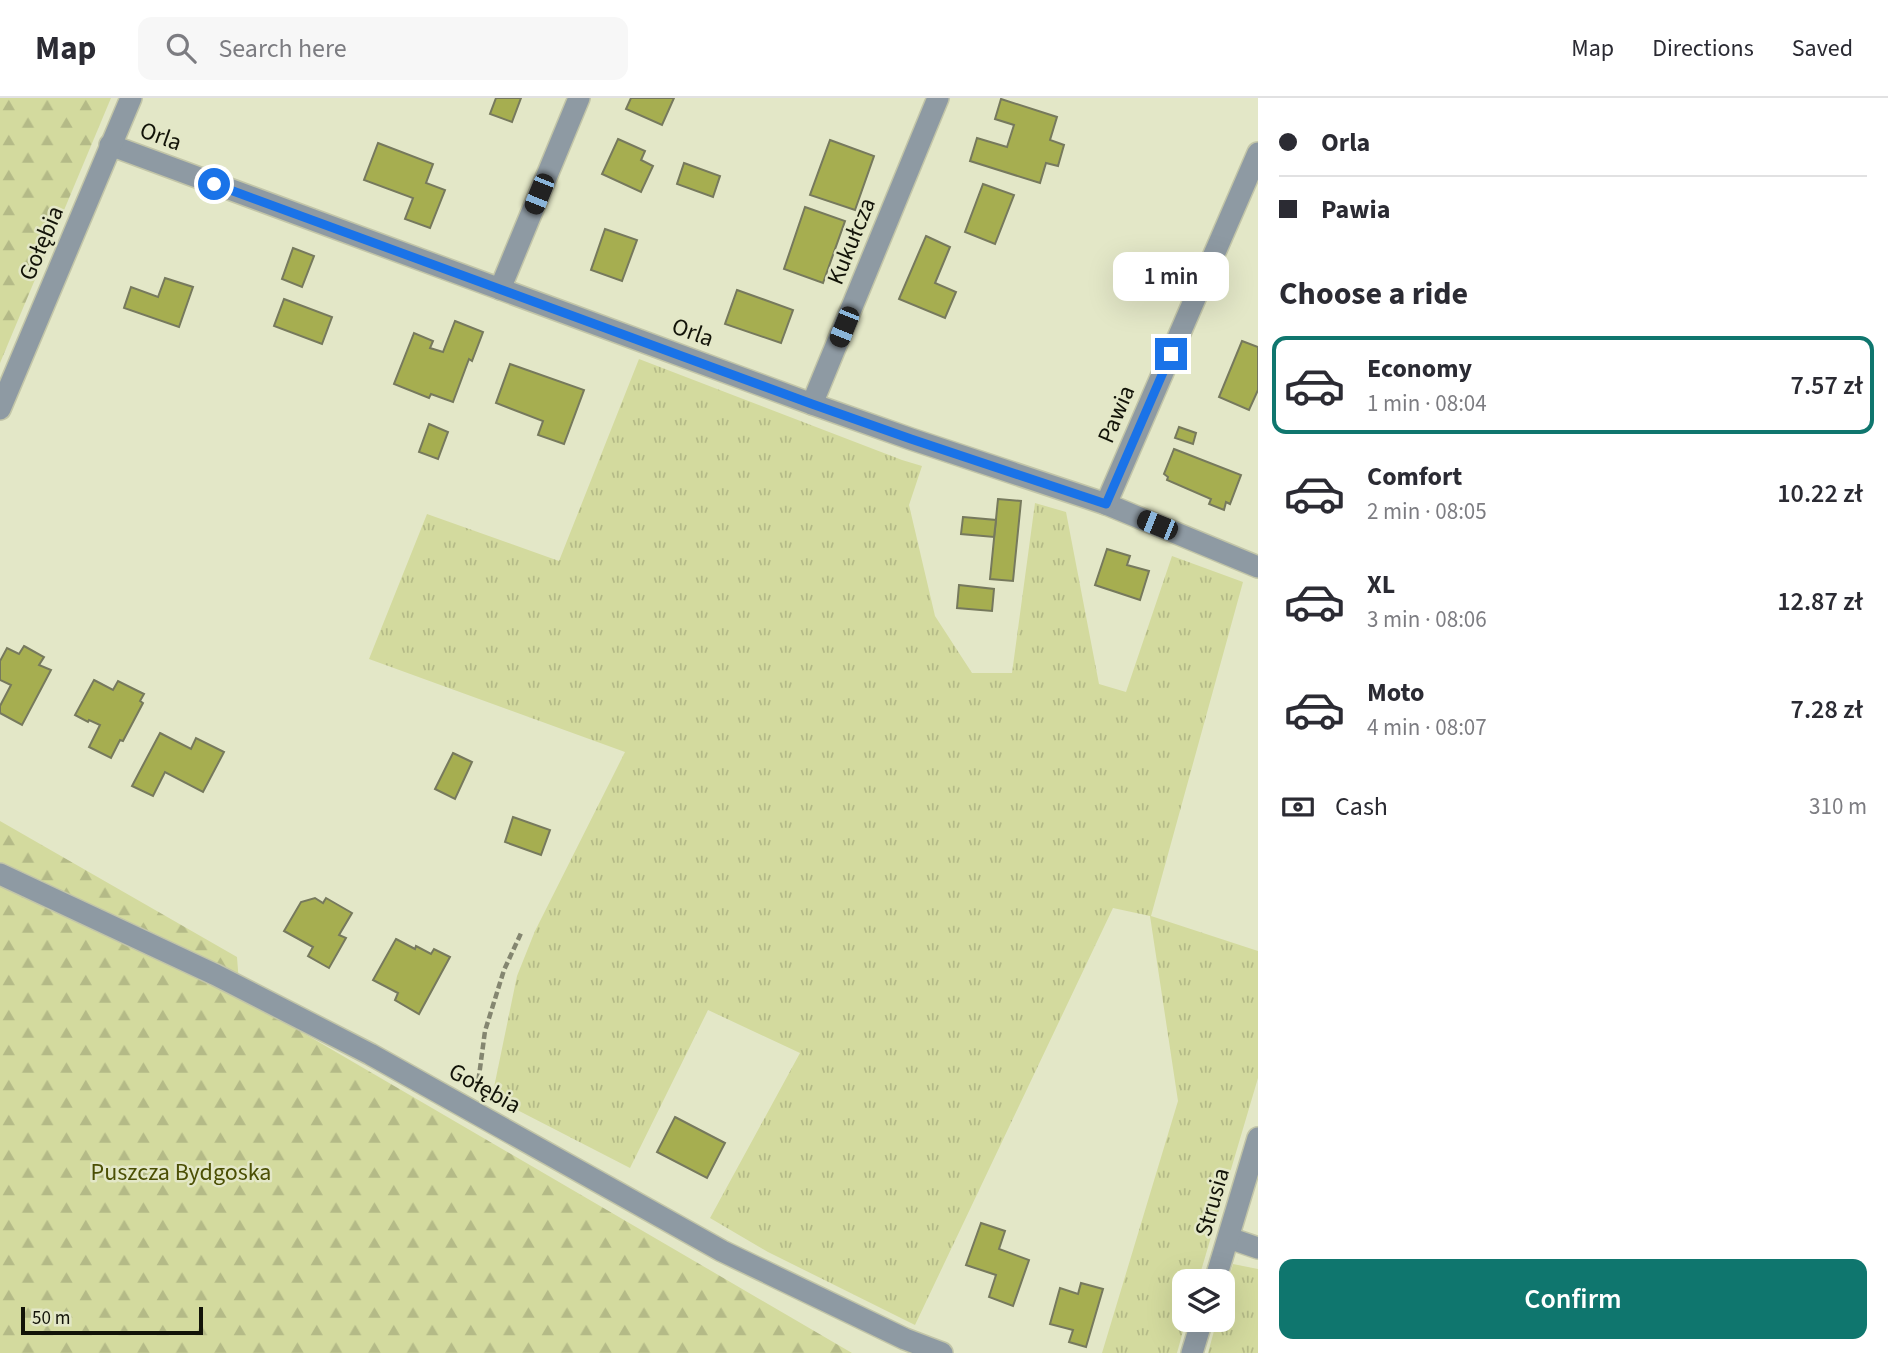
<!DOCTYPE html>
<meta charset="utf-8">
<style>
body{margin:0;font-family:"Source Sans 3",sans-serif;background:#f7f7f7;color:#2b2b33;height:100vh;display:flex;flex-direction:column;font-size:26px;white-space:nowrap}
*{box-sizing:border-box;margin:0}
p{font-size:23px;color:#7c7c81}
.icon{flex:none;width:38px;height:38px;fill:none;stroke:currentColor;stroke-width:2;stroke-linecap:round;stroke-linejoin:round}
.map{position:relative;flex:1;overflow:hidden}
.drawer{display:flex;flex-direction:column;background:#fff;width:630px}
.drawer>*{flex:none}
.top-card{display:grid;align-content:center;height:154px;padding:0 21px;background:#fff}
.buttons{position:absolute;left:1172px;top:1171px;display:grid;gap:14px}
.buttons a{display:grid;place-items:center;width:63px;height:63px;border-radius:14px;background:#fff;box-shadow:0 7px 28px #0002;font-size:35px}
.scale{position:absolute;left:21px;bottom:18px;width:182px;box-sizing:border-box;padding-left:7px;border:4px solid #121308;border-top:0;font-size:19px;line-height:24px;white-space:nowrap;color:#121308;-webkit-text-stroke:5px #e3e7c7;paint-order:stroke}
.end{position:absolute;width:32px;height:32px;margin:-16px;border:9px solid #1a73e8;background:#fff;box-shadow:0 0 0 4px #fff}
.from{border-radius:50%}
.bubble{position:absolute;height:49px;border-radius:14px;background:#fff;box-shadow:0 7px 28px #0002;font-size:23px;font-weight:600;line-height:49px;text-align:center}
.car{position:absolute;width:21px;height:42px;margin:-21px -10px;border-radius:9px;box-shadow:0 0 5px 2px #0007;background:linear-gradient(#222 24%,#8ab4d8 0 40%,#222 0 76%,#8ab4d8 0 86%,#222 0)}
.top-card b{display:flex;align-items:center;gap:24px;height:66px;font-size:26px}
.top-card b+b{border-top:2px solid #e1e1e2}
.top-card i{width:18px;height:18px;background:#2b2b33}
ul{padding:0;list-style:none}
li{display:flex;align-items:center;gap:21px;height:98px;margin:0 14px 10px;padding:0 7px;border:4px solid transparent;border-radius:14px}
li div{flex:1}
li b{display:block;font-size:26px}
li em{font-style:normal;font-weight:600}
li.active{border-color:#0f766e}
li>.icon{width:63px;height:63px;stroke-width:1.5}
h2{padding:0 21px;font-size:32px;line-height:84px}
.pay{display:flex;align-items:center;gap:18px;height:77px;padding:0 21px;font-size:26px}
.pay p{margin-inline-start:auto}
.cta{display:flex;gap:14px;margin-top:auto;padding:14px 21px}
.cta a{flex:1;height:80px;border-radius:14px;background:#0f766e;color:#fff;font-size:28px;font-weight:600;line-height:80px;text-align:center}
header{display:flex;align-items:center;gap:42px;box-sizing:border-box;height:98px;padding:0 35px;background:#fff;border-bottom:2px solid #e1e1e2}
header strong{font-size:33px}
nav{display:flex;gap:38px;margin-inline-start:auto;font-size:24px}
.search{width:490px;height:63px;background:#f7f7f7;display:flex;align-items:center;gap:18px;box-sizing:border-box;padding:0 24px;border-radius:14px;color:#7c7c81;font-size:26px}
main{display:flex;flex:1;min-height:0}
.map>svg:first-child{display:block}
.grass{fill:url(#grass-tufts)}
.forest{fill:url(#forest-firs)}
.building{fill:#a6ae50;stroke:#76795d;stroke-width:2}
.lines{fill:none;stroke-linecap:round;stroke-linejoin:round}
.minor-casing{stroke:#c2c5a8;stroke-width:24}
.path{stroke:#848670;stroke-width:4.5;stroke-dasharray:7 3.5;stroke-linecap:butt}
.minor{stroke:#8e9aa3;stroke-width:21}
.route{stroke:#1a73e8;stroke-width:9}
.labels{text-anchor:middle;stroke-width:5;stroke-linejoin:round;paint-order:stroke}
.street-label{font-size:24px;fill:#121308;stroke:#e3e7c7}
.park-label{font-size:24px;fill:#4b4f04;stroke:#e3e7c7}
</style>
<header>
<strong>Map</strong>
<div class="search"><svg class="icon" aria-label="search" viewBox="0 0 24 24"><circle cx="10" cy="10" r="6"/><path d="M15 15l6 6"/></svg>Search here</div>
<nav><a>Map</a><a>Directions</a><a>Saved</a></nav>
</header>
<main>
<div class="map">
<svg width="1258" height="1255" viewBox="0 0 1258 1255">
<defs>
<pattern id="grass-tufts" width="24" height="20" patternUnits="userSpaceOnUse" patternTransform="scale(1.75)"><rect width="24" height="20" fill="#d3da9e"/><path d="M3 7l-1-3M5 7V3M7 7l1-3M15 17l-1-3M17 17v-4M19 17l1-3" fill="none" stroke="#b4ba87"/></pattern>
<pattern id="forest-firs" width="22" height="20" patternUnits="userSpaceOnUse" patternTransform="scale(1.75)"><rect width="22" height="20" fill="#d3da9e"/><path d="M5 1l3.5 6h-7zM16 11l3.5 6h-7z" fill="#b4ba87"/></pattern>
</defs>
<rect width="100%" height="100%" fill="#e3e7c7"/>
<g class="grass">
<path d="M639,261l263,101 20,6 -13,39 26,111 37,57h40l23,-170 31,9 33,172 27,8 46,-136 71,26 -92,334 107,35v127l-60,203h-13v39h1l-9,33h-75l76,-252 -28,-185 -37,-8 -198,417 -147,-73 -58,-34 90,-165 -92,-43 -78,158 -138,-71 25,-121 18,-45 90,-179 -256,-93 58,-145 132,47z"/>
<path d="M1233,1166l25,5v84h-50l9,-33h6v-21z"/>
</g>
<g class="forest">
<path d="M0,0h111l-111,265z"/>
<path d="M0,723l237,136 3,39 612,357h-852z"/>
</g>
<g class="building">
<path d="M496,0h25l-9,24 -22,-8z"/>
<path d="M631,0h43l-12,27 -36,-16z"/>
<path d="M1001,1l56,18 -7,23 14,5 -6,21 -12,-3 -6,20 -70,-22 7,-23 30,9 7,-22 -19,-6z"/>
<path d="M618,41l27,12 -4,9 12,6 -12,26 -39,-18z"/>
<path d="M830,42l44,16 -19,54 -45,-15z"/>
<path d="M378,45l55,21 -7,19 19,7 -15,38 -25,-9 8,-21 -49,-18z"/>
<path d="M684,65l36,13 -7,21 -36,-13z"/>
<path d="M983,86l31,11 -19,49 -30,-12z"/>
<path d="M805,109l40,14 -22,62 -39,-14z"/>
<path d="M605,131l32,11 -15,41 -31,-11z"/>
<path d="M926,138l24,11 -15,36 21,9 -11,26 -46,-19z"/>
<path d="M293,150l21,8 -12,31 -20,-8z"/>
<path d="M165,180l28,9 -14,40 -55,-19 7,-21 27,10z"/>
<path d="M737,192l56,20 -12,33 -56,-19z"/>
<path d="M284,201l48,18 -10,27 -48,-18z"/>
<path d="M455,223l28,11 -11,29 -3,-2 -16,43 -22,-8 -2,4 -35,-14 20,-51 19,8 -3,7 13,4z"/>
<path d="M1242,243l16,6v43l-9,20 -30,-13z"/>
<path d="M510,266l74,26 -20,54 -26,-9 5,-14 -47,-18z"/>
<path d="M429,326l19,8 -10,27 -19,-7z"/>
<path d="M1179,329l17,6 -3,11 -18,-6z"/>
<path d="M1174,351l67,26 -11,29 -4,-2 -2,8 -15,-6 2,-5 -44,-19 1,-3 -4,-3z"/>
<path d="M998,401l23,2 -8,80 -23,-2z"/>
<path d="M963,419l33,3 -2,17 -33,-3z"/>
<path d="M1107,451l23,7 -3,9 22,6 -9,29 -45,-15z"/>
<path d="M959,487l35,4 -2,22 -35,-3z"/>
<path d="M24,548l20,11 -5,8 12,5 -29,55 -22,-12v-7l11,-21 -11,-5v-19l7,-13 12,6z"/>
<path d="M94,582l19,10 5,-9 26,13 -4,7 3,2 -20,38 -3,-1 -9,18 -22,-11 11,-22 -11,-5 -1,2 -13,-7z"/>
<path d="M160,635l31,16 5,-11 28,14 -21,40 -38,-20 -12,24 -21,-10z"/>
<path d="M453,655l19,9 -17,37 -20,-10z"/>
<path d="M513,719l37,13 -9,25 -36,-13z"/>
<path d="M315,800l8,5 3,-5 26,15 -13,22 7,3 -17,30 -21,-12 5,-9 -29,-16 17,-29z"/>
<path d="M396,841l19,10 1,-3 15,8 3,-5 16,8 -31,57 -24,-14 3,-7 -25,-13z"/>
<path d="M675,1019l50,26 -18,35 -50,-26z"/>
<path d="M981,1125l24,8 -6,18 30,11 -16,46 -24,-9 7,-22 -30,-10z"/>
<path d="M1081,1185l22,6 -17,58 -17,-5 4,-12 -23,-6 10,-36 18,6z"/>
</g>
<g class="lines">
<g class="minor-casing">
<g id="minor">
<path d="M110,47l702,259 99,35 195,65 152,63"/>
<path d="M500,191l79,-191"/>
<path d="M812,306l126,-306"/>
<path d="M0,311l131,-311"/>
<path d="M1106,406l152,-351"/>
<path d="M0,776l216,101 154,79 352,197 183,88 37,14"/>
<path d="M1229,1140l29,10"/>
<path d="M1215,1183l43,-143"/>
<path d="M1192,1255l10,-33"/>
</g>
</g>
<path class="path" d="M477,993l8,-60 19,-61 18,-39"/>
<use href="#minor" class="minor"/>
</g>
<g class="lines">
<path class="route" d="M214,86l598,220 99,35 195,65 65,-150"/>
</g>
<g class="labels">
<g class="street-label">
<text transform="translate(161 38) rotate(20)" y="8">Orla</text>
<text transform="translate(851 143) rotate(-68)" y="8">Kukułcza</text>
<text transform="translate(41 145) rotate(-67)" y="8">Gołębia</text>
<text transform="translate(693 234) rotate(20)" y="8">Orla</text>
<text transform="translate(1116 316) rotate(-67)" y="8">Pawia</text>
<text transform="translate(485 990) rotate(29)" y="8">Gołębia</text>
<text transform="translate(1212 1104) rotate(-74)" y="8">Strusia</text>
</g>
<g class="park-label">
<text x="181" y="1082">Puszcza Bydgoska</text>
</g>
</g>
</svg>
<div class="buttons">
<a><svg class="icon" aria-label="layers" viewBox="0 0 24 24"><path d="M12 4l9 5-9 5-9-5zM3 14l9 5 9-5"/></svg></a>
</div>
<div class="scale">50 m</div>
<i class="end from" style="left:214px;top:86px"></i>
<i class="end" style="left:1171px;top:256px"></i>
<div class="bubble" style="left:1113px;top:154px;width:116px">1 min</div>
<i class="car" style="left:539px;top:96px;rotate:202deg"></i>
<i class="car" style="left:844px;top:229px;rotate:202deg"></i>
<i class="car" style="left:1157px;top:427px;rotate:292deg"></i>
</div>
<section class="drawer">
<div class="top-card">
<b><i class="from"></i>Orla</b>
<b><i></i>Pawia</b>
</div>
<h2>Choose a ride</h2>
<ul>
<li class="active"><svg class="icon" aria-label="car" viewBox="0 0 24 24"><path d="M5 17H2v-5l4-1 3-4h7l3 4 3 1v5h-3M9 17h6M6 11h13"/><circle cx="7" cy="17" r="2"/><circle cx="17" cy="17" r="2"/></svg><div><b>Economy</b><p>1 min · 08:04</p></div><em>7.57 zł</em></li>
<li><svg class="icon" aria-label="car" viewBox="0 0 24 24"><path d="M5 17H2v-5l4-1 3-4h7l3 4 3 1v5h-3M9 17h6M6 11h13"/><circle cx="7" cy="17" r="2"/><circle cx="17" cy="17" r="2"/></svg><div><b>Comfort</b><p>2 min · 08:05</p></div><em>10.22 zł</em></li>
<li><svg class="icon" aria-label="car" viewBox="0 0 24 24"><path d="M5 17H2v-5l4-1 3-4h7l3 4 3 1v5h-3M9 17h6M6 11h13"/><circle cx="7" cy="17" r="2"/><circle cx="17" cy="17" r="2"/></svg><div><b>XL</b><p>3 min · 08:06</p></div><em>12.87 zł</em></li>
<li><svg class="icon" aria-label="car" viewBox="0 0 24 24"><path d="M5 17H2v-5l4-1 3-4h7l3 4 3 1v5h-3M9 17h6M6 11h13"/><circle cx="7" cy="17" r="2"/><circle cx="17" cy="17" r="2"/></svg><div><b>Moto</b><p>4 min · 08:07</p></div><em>7.28 zł</em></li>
</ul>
<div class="pay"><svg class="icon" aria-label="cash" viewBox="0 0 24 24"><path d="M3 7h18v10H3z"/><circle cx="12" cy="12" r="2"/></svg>Cash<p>310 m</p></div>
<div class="cta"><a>Confirm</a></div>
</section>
</main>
